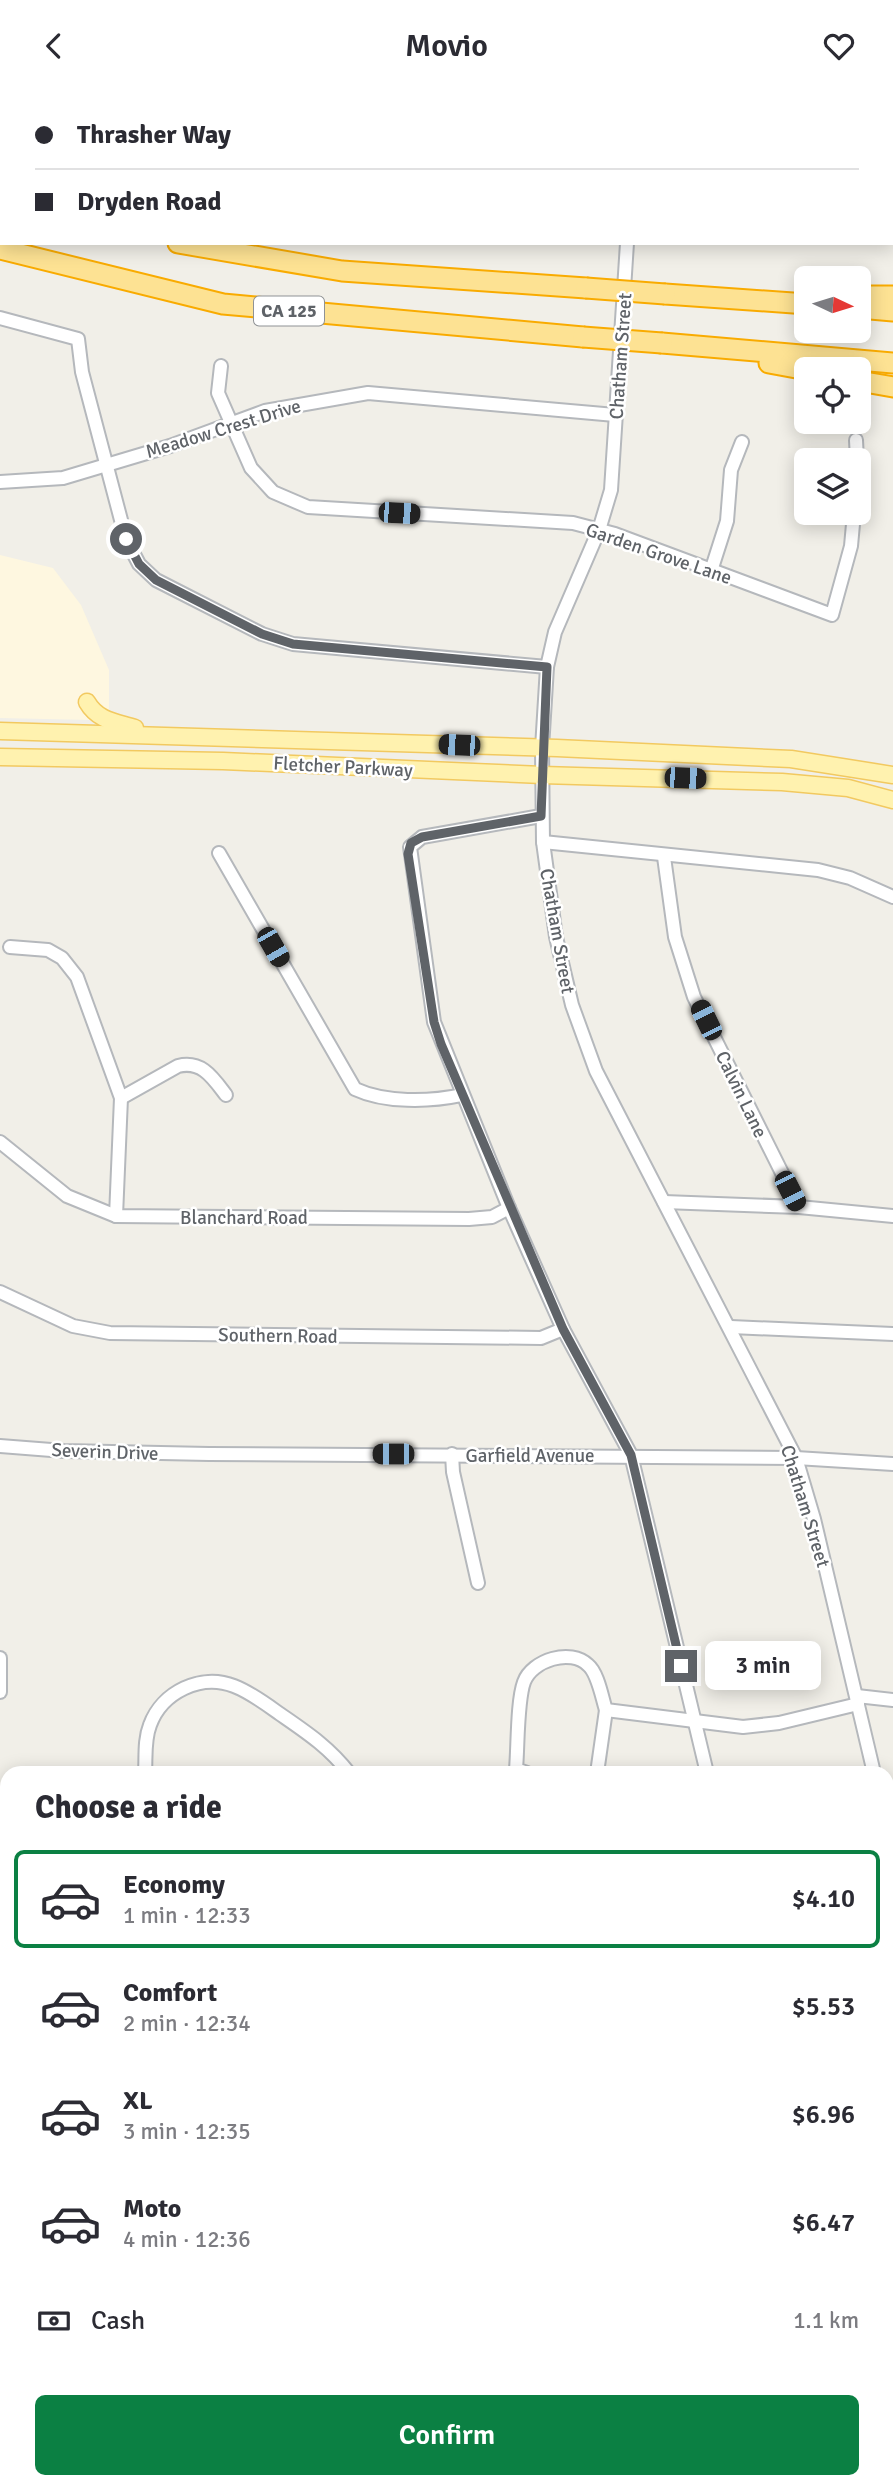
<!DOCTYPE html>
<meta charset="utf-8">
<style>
body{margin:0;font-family:Signika,sans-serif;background:#f7f7f7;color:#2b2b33;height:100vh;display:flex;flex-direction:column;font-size:26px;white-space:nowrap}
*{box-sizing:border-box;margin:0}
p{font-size:23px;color:#7c7c81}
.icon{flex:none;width:38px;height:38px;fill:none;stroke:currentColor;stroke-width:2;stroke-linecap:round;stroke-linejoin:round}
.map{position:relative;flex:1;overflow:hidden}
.sheet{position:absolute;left:0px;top:1675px;width:894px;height:723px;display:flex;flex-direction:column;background:#fff;border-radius:21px 21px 0 0;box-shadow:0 4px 18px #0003}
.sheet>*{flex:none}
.banner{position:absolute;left:0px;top:0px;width:894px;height:154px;box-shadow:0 4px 18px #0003;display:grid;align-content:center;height:154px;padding:0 35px;background:#fff}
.needle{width:46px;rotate:94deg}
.controls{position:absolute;left:794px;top:175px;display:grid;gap:14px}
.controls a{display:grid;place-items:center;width:77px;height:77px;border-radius:10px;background:#fff;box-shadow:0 4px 18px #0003;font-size:35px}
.end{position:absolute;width:32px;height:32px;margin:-16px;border:9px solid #5f6368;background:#fff;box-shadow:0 0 0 4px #fff}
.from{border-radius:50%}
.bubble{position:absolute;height:49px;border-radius:10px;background:#fff;box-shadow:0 4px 18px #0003;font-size:23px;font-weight:600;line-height:49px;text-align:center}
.car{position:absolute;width:21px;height:42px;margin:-21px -10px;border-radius:9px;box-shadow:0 0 5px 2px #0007;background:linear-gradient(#222 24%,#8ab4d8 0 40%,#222 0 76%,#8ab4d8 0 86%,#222 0)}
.banner b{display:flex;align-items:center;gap:24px;height:66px;font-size:26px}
.banner b+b{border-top:2px solid #e1e1e2}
.banner i{width:18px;height:18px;background:#2b2b33}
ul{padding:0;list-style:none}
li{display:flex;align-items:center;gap:21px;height:98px;margin:0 14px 10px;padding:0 21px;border:4px solid transparent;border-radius:10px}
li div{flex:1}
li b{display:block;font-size:26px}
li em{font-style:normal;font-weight:600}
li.current{border-color:#0b8043}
li>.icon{width:63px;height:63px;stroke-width:1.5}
h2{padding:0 35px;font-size:32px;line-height:84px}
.pay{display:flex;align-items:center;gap:18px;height:77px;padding:0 35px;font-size:26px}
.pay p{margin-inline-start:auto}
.button{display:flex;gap:14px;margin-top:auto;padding:14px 35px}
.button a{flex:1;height:80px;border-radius:10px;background:#0b8043;color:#fff;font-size:28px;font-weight:600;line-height:80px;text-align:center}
header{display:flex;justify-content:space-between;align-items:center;height:91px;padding:0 35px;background:#fff;font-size:32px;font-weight:600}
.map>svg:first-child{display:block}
.commercial{fill:#fef7e0}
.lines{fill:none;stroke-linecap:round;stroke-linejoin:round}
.minor-casing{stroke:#b5b8bc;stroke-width:16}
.major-casing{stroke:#f2c960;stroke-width:19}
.highway-casing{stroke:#f9ab00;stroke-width:23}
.minor{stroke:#fff;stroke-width:12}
.major{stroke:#fff2af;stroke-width:16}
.highway{stroke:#fde293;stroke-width:19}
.highway-bridge-casing{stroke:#f9ab00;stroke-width:23;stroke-linecap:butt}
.highway-bridge{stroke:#fde293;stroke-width:19}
.route{stroke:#5f6368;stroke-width:9}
.labels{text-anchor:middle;stroke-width:5;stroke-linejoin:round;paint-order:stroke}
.shield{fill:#fff;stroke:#8f9295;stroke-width:2}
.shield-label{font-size:18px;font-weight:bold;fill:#5f6368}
.street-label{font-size:19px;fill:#5f6368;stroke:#fff}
</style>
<header><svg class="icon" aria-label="back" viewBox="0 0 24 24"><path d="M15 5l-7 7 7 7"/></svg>Movio<svg class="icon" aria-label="heart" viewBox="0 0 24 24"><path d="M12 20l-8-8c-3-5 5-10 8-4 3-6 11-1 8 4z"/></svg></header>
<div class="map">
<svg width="893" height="2397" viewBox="0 0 893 2397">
<rect width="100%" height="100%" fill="#f1efe8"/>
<path class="commercial" d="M0,464l53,13 28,37 28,65v42l-18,8 -91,-2z"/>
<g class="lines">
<g class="minor-casing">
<g id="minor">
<path d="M86,2l1,-2"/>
<path d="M0,35l2,1"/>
<path d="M892,92h1"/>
<path d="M627,152l-16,247 -12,40 -44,102 -8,35 -5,81 1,94 13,95 16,68 24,66 200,387 18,61 60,254"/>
<path d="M0,227l78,21 4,33 44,167 13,25 17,16 106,54 31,10 254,23"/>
<path d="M221,275l-3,27 33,75 22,24 35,15 265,16 42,11 217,81 19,-69 3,-33"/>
<path d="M856,349l1,20"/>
<path d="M0,391l63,-4 107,-32 95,-35 103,-18 247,22"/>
<path d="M711,480l16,-50 4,-51 11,-28"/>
<path d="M541,725l-119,21 -12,10 24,175 75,186 54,121 68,126 76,318"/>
<path d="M543,751l275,28 32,8 43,19"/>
<path d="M219,762l136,236c30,14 74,13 107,6"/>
<path d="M664,766l11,80 19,60 105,210"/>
<path d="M10,856l38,3 14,8 15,19 44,121 -5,118"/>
<path d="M121,1007l57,-32c24,-6 35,12 48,29"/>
<path d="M0,1051l67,54 49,20 353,3 23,-2 17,-9"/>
<path d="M664,1111l135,5 94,9"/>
<path d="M0,1201l73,34 37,7 431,5 22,-9"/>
<path d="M731,1236l162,7"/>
<path d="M0,1355l64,5 145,3 587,4 97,6"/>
<path d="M452,1363l1,18 25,111"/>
<path d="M0,1567v34"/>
<path d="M857,1605l36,4"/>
<path d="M145,1682c1,-16 -1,-33 5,-48 12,-33 51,-52 84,-39 16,6 32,18 46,28 26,18 49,33 69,59"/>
<path d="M527,1682l-11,-4c2,-22 1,-68 8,-87 8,-22 47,-34 64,-17 10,8 14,33 18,45l137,17 36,-4 79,-19"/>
<path d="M597,1682l9,-63"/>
<path d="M887,1734l6,23"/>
<path d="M0,1834h7"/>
<path d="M887,1886l6,-3"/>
<path d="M887,2038l6,-2"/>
<path d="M0,2178l7,-1"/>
<path d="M887,2241l6,-1"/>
<path d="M887,2367l6,8"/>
<path d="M0,2385l7,1"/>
<path d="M147,2390l3,7"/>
<path d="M230,2390l7,7"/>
<path d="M297,2390l6,7"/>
<path d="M197,2397l17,-7"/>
<path d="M424,2397v-7"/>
<path d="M731,2397l2,-1"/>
</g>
</g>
<g class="major-casing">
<g id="major">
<path d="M87,611c11,19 29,20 48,26"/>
<path d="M0,640l557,17 234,11 102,16"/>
<path d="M0,666l223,4 319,14 240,7 66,6 45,12"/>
</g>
</g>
<g class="highway-casing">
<g id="highway">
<path d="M0,108l2,1"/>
<path d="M178,152l164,28 244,17"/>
<path d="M0,158l223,55 360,33"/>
<path d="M665,203l142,10"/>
<path d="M859,205h34"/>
<path d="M859,217l34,3"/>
<path d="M662,252l231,20"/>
<path d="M769,272l38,7"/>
<path d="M859,290l34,6"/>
</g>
</g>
<use href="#minor" class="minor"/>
<use href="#major" class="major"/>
<use href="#highway" class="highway"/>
<g class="highway-bridge-casing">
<g id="highway-bridge">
<path d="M586,197l79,6"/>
<path d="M583,246l79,6"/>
</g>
</g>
<use href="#highway-bridge" class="highway-bridge"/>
</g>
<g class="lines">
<path class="route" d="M126,448l13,25 17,16 106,54 31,10 254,23 -6,149 -119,21 -11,6 -3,11 26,168 7,22 122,285 68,126 50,211"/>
</g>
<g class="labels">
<rect class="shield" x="254" y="205.5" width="70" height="29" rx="5"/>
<g class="shield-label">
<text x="289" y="226">CA 125</text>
</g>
<g class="street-label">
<text transform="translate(620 265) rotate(-86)" y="7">Chatham Street</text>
<text transform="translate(223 337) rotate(-17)" y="7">Meadow Crest Drive</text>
<text transform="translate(659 462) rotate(19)" y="7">Garden Grove Lane</text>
<text transform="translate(343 675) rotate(3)" y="7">Fletcher Parkway</text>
<text transform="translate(558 840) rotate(80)" y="7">Chatham Street</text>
<text transform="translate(742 1003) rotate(64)" y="7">Calvin Lane</text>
<text x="244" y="1133">Blanchard Road</text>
<text transform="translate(278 1244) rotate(1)" y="7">Southern Road</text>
<text transform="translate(105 1360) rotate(2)" y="7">Severin Drive</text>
<text x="530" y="1371">Garfield Avenue</text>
<text transform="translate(806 1415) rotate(73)" y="7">Chatham Street</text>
</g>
</g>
</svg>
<div class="controls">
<a><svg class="needle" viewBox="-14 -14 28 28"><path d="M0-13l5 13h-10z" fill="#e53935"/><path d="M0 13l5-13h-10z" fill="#7c7c81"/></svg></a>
<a><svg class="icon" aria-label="locate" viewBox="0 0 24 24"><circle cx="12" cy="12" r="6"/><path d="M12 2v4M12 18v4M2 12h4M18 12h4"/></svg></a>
<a><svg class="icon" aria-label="layers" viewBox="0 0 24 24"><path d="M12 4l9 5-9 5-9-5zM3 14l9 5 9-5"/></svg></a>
</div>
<i class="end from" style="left:126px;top:448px"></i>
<i class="end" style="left:681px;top:1575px"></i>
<div class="bubble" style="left:705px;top:1550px;width:116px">3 min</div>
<i class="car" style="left:399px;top:422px;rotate:93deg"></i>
<i class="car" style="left:459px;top:654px;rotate:272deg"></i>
<i class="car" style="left:685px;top:687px;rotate:92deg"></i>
<i class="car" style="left:273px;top:856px;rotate:150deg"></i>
<i class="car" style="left:706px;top:929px;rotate:334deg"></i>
<i class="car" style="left:790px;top:1100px;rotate:153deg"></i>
<i class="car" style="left:393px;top:1363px;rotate:270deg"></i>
<div class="banner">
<b><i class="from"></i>Thrasher Way</b>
<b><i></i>Dryden Road</b>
</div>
<section class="sheet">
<h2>Choose a ride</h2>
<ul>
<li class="current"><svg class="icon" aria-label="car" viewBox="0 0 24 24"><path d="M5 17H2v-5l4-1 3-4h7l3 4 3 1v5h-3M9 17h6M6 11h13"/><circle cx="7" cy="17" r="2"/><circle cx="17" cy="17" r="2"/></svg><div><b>Economy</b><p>1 min · 12:33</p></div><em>$4.10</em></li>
<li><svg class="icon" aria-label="car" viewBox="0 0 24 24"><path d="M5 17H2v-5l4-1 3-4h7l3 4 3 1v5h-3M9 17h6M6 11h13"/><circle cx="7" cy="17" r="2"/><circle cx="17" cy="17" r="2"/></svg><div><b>Comfort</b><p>2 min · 12:34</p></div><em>$5.53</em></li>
<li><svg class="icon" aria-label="car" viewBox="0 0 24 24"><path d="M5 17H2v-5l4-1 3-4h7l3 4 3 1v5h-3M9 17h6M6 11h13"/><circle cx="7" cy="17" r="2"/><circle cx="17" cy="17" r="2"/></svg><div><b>XL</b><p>3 min · 12:35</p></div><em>$6.96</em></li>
<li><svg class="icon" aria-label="car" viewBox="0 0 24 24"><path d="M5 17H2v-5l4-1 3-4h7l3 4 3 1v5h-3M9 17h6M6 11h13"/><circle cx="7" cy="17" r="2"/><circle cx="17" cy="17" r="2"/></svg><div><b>Moto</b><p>4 min · 12:36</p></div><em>$6.47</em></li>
</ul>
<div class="pay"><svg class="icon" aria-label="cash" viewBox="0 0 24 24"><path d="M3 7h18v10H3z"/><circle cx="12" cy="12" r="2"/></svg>Cash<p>1.1 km</p></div>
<div class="button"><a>Confirm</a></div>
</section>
</div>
